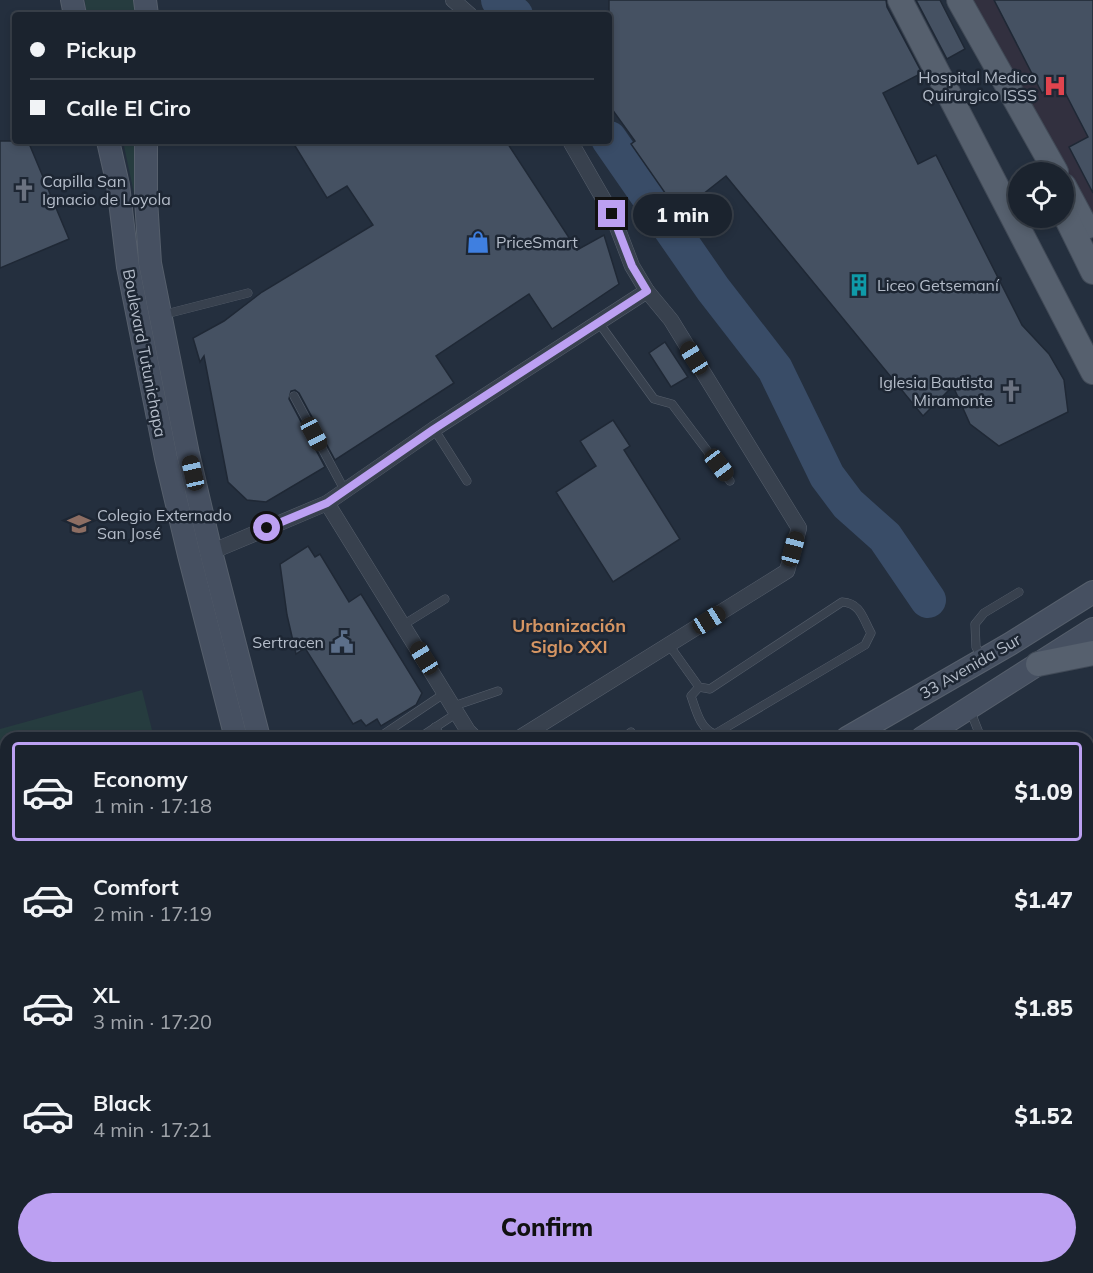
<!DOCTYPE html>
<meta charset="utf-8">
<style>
body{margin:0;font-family:Mulish,sans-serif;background:#282f3a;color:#f1f3f6;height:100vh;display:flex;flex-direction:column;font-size:22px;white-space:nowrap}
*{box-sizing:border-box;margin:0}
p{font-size:20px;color:#a0a4aa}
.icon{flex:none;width:33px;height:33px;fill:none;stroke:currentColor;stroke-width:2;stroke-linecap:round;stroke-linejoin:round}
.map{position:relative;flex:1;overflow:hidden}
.details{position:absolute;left:0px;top:732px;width:1094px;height:542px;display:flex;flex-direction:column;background:#1b232e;border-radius:18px 18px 0 0;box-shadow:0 3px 9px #0003,0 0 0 2px #39404a}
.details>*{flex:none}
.banner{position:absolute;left:12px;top:12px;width:600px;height:132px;border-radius:6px;box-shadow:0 3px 9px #0003,0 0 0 2px #39404a;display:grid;align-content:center;height:132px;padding:0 18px;background:#1b232e}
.fabs{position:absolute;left:1008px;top:162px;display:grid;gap:12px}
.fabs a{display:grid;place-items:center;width:66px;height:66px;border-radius:50%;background:#1b232e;box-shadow:0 3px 9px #0003,0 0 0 2px #39404a;font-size:30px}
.end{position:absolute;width:27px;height:27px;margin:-14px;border:8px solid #bca0f2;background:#111;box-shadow:0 0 0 3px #111}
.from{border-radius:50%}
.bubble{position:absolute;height:42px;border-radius:21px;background:#1b232e;box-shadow:0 3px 9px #0003,0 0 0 2px #39404a;font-size:20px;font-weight:800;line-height:42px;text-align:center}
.car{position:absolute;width:18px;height:36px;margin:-18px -9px;border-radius:8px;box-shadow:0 0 4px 2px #0007;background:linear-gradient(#222 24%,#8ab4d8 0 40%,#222 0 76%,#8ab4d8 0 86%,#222 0)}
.banner b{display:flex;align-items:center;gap:21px;height:57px;font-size:22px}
.banner b+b{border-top:2px solid #39404a}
.banner i{width:15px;height:15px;background:#f1f3f6}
ul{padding:10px 0 0;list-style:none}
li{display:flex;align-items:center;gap:18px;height:99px;margin:0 12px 9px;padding:0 6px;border:3px solid transparent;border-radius:6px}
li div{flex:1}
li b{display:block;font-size:22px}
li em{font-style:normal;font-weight:800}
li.selected{border-color:#bca0f2}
li>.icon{width:54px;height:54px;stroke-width:1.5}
.button{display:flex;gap:12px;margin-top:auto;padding:12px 18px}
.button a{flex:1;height:69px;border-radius:36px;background:#bca0f2;color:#111;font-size:24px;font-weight:800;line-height:69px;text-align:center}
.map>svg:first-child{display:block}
.medical{fill:#32303f}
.green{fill:#263c3f}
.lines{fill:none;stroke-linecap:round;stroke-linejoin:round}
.river{stroke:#394c67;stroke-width:36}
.building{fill:#455162;stroke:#1f2835;stroke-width:1.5}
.lane-casing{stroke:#565f6c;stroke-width:9}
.street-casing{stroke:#565f6c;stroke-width:16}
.secondary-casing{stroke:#565f6c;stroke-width:24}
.primary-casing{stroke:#414a57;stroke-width:26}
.lane{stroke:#38414e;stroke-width:8}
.street{stroke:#38414e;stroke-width:15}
.secondary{stroke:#465061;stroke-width:22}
.primary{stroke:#56606e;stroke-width:24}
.route{stroke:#bca0f2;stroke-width:8}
.labels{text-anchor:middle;stroke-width:5;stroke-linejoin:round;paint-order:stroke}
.poi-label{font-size:16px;fill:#b4bcc9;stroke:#1d2633;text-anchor:start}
.street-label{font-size:16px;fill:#b4bcc9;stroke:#1d2633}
.neighbourhood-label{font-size:18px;font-weight:bold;fill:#d59563;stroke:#1d2633}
</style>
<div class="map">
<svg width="1093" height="1273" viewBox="0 0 1093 1273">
<rect width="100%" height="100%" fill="#242f3e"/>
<path class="medical" d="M973,0h120v234z"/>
<g class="green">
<path d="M85,0h51l1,15h-51z"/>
<path d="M123,141h12l5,81z"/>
<path d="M142,690l12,48h-148v178l-6,-23v-164z"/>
</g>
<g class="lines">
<g class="river">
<path d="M499,0l16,15"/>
<path d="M609,139l104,150 62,80 52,107 21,28 37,33 43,63"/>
</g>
</g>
<g class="building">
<path d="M609,0h277l1,7 35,66 -39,20 35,71 18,-9 86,170 27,29 15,26 4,32 -69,34 -29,-22 -17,-38 -30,30 -197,-240 -47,37 -48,-69 4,-3 -26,-36z"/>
<path d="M916,0h24l25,49 -18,10z"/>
<path d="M994,0h99v193l-24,-46 19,-10 -28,-54 -18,10z"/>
<path d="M0,141h28l41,98 -69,29z"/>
<path d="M292,141h214l71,109 27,-15 15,49 -67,45 -23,-35 -93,62 18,27 -119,77 -36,-67 -4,-3 -4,1 -2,8 36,68 -59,35 -19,-2 -19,-18 -24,-126 -4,6 -7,-24 31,-17 38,-29 111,-67 -26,-39 -20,12z"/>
<path d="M665,342l23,35 -17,10 -22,-34z"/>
<path d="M613,420l17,26 -6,4 56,89 -67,43 -57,-90 40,-26 -16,-25z"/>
<path d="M308,546l7,11 5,-3 29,48 12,-8 61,99 -6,12 -35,21 -4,-7 -11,7 -5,-6 -8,4 -48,-76 -9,6 -9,-39 -7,-51z"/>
</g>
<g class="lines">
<g class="lane-casing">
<g id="lane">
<path d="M162,315l86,-22"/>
<path d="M599,323l55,76 18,5 58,77"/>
<path d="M294,396l51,95"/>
<path d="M434,429l33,52"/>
<path d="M403,625l42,-26"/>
<path d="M669,645l30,42 11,2 132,-87c19,1 21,17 29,31l-6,12 -150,89c-15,-5 -19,-24 -24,-38l8,-9"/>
<path d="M982,658l-6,-11 -1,-23 9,-11 35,-21"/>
<path d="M454,706l44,-15"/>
<path d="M970,710l11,28"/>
<path d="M435,727l7,11"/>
<path d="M378,738l67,-45"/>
<path d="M419,738l38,-25"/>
<path d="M623,738l8,-6"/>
<path d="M1088,977l5,17"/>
<path d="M915,1268l2,5"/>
<path d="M662,1273l25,-5"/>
</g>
</g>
<g class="street-casing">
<g id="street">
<path d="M453,0l17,15"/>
<path d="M570,141l42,73 20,52 15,25"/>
<path d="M327,503l141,228 7,7"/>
<path d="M211,552l116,-49 107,-74 213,-138 24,29 128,208 -12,43 -268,167"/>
<path d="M0,1086l6,15"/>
<path d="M145,1273v-5"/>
</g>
</g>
<g class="secondary-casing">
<g id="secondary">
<path d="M72,0l3,15"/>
<path d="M145,0l2,15"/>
<path d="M108,141l10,44 10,82 38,191 23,97 47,183"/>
<path d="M146,141v58l4,64 38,191 23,98 48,186"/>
<path d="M847,738l163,-94 83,-52"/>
<path d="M922,738l171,-109"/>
<path d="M0,1212l6,-3"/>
<path d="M398,1268l1,5"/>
<path d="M988,1268l2,5"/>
</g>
</g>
<g class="primary-casing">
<g id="primary">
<path d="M900,0l193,372"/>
<path d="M959,0l97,172"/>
<path d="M1064,186l22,41"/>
<path d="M1064,213l29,59"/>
<path d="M1038,664l55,-11"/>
</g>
</g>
<use href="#lane" class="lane"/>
<use href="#street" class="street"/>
<use href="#secondary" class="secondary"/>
<use href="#primary" class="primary"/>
</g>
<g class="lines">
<path class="route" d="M267,528l60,-25 107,-74 213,-138 -15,-25 -20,-52"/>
</g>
<defs>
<g id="hospital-bare" transform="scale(1.8)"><path d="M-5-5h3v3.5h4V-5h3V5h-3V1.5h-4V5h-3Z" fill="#e0444e" stroke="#1d2633" stroke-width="2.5" paint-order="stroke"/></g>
<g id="church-bare" transform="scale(1.8)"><path d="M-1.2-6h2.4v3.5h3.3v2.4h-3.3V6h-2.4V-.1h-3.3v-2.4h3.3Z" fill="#6b7280" stroke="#1d2633" stroke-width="2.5" paint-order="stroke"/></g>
<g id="shop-bare" transform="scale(1.8)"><path d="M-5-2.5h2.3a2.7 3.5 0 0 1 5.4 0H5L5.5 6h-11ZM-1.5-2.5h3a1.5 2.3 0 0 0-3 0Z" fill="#3f7fe0" stroke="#1d2633" stroke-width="2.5" paint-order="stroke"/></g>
<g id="building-bare" transform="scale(1.8)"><path d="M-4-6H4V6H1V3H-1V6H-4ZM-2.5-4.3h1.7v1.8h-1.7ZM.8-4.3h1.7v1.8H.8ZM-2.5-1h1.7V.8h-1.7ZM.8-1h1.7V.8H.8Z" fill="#0f9aa8" stroke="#1d2633" stroke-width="2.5" paint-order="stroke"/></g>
<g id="school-bare" transform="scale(1.8)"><path d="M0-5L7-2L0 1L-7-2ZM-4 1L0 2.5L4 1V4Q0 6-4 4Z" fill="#8d6e63" stroke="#1d2633" stroke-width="2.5" paint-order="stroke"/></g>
<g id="civic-bare" transform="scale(1.8)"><path d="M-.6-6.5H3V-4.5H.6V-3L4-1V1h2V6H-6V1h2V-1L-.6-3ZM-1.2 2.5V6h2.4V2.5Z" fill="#5c6f8a" stroke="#1d2633" stroke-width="2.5" paint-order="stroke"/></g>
</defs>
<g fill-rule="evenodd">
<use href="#hospital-bare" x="1055" y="86"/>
<use href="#church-bare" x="24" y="190"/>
<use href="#shop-bare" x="478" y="242"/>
<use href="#building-bare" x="859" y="285"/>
<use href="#church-bare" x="1011" y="391"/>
<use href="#school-bare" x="79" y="524"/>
<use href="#civic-bare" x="342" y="642"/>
</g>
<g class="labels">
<g class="poi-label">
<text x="1037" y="83" text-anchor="end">Hospital Medico<tspan x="1037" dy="18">Quirurgico ISSS</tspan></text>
<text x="42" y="187">Capilla San<tspan x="42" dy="18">Ignacio de Loyola</tspan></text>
<text x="496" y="248">PriceSmart</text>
<text x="877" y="291">Liceo Getsemaní</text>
<text x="993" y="388" text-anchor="end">Iglesia Bautista<tspan x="993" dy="18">Miramonte</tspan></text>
<text x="97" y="521">Colegio Externado<tspan x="97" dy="18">San José</tspan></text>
<text x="324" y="648" text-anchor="end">Sertracen</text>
</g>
<g class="street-label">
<text transform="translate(145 353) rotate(79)" y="6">Boulevard Tutunichapa</text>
<text transform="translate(970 666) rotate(-30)" y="6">33 Avenida Sur</text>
</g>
<g class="neighbourhood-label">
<text x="569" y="632">Urbanización<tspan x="569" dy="21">Siglo XXI</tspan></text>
</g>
</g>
</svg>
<div class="fabs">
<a><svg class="icon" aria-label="locate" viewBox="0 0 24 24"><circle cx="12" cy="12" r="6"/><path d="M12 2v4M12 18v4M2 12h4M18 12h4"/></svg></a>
</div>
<i class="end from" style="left:267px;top:528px"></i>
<i class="end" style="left:612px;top:214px"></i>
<div class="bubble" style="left:633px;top:194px;width:99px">1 min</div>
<i class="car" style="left:694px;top:358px;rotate:328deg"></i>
<i class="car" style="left:314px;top:434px;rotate:152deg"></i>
<i class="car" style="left:719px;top:465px;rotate:143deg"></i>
<i class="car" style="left:193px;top:473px;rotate:347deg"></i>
<i class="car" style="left:793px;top:549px;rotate:15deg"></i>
<i class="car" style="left:709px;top:620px;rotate:58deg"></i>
<i class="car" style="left:424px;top:658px;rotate:328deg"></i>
<div class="banner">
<b><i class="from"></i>Pickup</b>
<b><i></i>Calle El Ciro</b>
</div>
<section class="details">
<ul>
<li class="selected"><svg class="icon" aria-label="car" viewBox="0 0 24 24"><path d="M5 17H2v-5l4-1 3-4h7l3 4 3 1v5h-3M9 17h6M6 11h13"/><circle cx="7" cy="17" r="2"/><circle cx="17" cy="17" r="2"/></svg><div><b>Economy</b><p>1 min · 17:18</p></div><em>$1.09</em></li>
<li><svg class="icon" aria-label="car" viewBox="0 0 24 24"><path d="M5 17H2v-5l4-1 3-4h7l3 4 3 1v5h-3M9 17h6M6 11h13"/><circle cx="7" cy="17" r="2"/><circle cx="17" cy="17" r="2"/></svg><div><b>Comfort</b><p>2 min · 17:19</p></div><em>$1.47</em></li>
<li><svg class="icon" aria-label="car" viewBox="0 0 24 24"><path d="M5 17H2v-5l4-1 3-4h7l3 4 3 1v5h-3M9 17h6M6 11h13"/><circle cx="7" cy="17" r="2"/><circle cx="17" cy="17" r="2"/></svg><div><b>XL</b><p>3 min · 17:20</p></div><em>$1.85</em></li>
<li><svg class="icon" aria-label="car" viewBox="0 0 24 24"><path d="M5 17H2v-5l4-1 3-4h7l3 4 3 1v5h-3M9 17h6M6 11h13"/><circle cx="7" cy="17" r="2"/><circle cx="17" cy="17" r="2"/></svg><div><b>Black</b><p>4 min · 17:21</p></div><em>$1.52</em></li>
</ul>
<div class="button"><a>Confirm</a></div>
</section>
</div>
